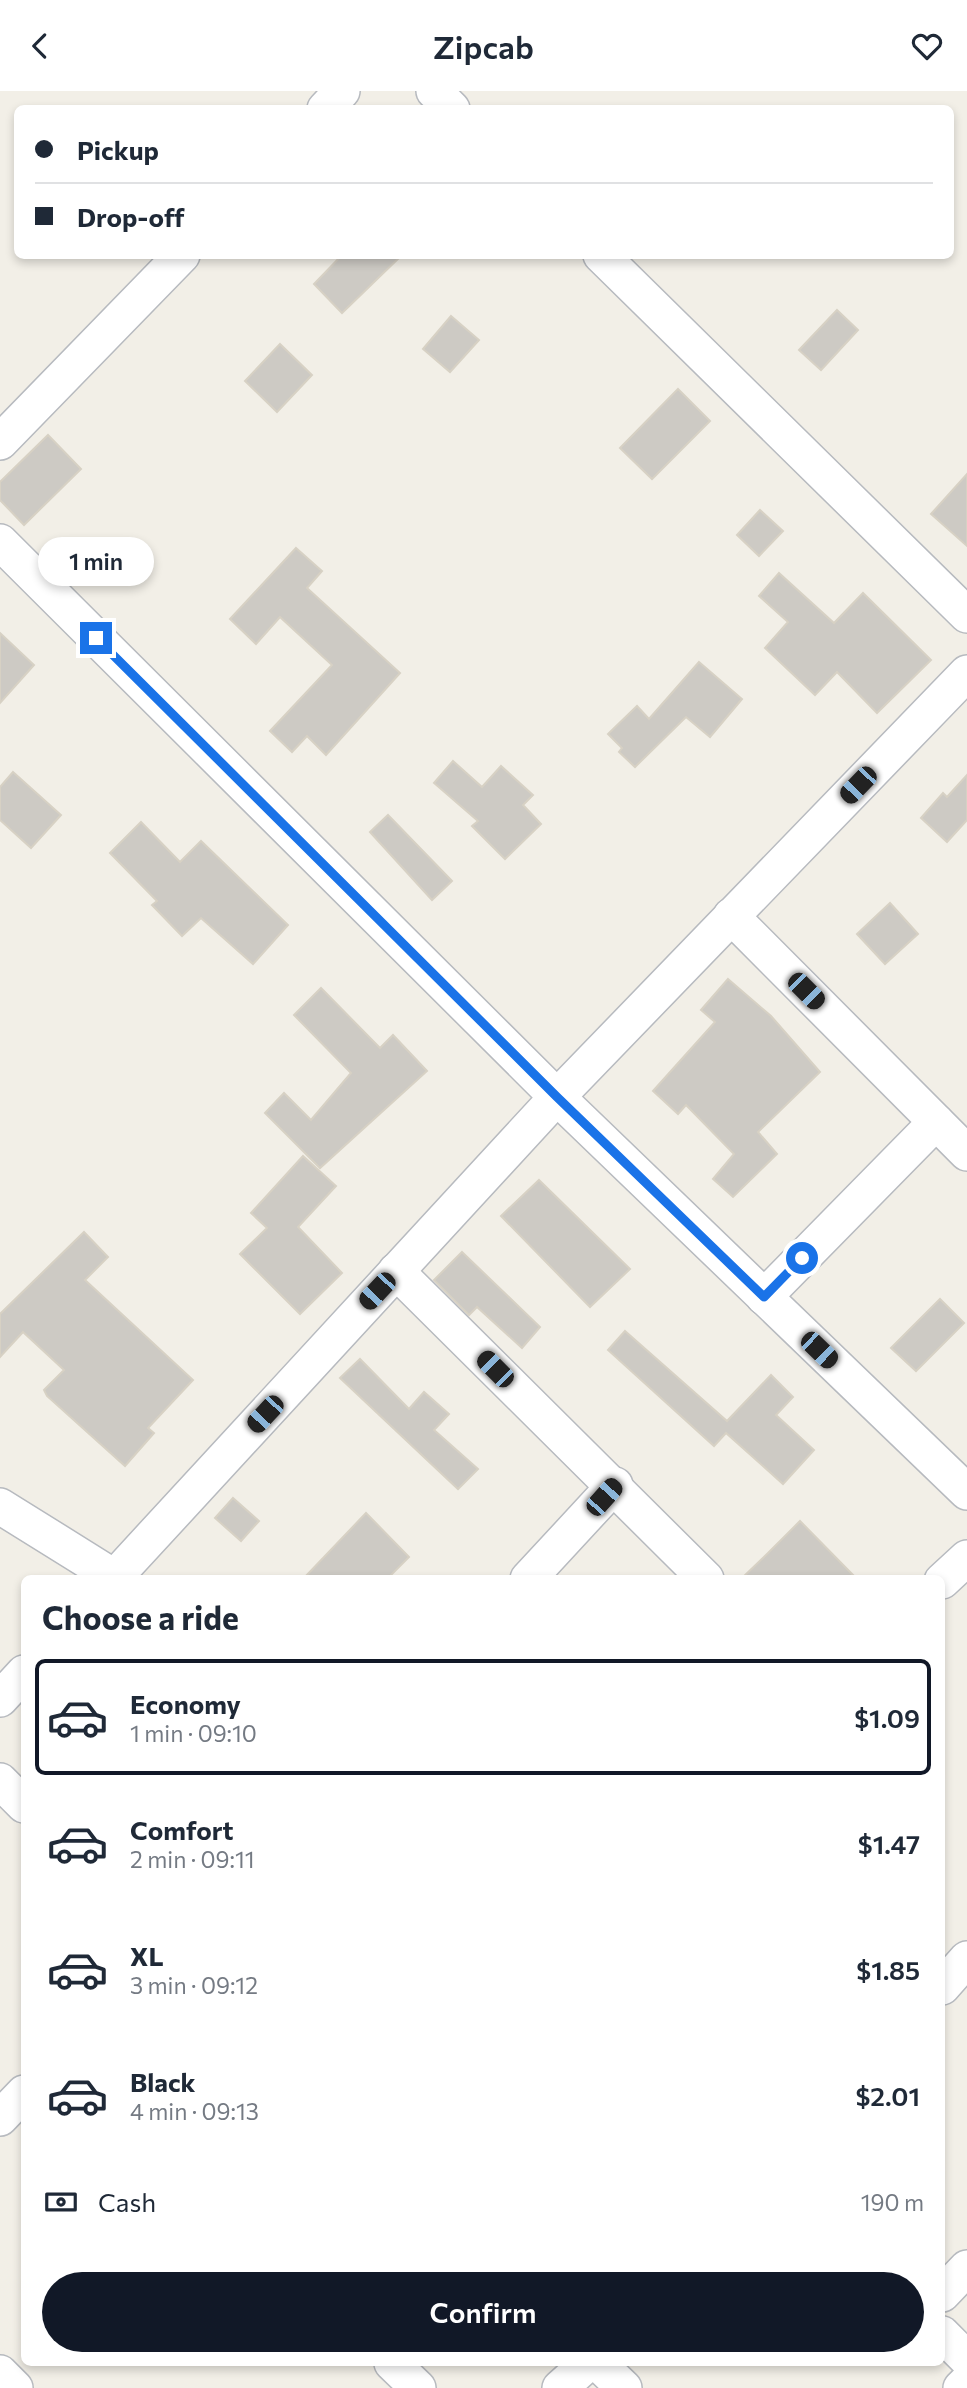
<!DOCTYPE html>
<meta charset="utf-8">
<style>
body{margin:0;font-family:Commissioner,sans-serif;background:#f6f6f7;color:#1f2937;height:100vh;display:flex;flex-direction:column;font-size:26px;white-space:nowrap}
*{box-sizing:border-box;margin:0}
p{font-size:23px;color:#747a83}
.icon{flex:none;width:38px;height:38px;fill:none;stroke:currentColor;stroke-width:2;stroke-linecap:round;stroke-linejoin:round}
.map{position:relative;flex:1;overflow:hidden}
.details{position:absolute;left:21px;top:1484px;width:924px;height:791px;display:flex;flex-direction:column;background:#fff;border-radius:10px;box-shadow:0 4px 10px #0003}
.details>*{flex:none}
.banner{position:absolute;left:14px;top:14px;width:940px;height:154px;border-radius:10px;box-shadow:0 4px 10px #0003;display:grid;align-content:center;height:154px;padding:0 21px;background:#fff}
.end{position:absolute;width:32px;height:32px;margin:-16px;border:9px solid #1a73e8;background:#fff;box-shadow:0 0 0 4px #fff}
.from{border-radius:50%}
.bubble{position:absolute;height:49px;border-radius:24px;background:#fff;box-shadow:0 4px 10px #0003;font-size:23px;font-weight:600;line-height:49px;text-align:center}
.car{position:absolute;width:21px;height:42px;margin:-21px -10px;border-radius:9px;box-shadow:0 0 5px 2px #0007;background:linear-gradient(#222 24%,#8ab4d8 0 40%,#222 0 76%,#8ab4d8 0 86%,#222 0)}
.banner b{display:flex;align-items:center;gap:24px;height:66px;font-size:26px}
.banner b+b{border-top:2px solid #e0e1e3}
.banner i{width:18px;height:18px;background:#1f2937}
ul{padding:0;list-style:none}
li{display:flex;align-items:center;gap:21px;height:116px;margin:0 14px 10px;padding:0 7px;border:4px solid transparent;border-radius:10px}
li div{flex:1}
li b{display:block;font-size:26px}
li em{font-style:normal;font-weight:600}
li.current{border-color:#111827}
li>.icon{width:63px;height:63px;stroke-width:1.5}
h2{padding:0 21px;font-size:32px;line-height:84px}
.pay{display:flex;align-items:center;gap:18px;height:77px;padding:0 21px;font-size:26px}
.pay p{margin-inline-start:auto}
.button{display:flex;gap:14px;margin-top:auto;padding:14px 21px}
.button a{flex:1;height:80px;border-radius:42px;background:#111827;color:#fff;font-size:28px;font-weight:600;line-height:80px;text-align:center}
header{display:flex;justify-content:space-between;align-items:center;height:91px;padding:0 21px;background:#fff;font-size:32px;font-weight:600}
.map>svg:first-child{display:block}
.building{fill:#cdcac4;stroke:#d7d1c4;stroke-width:2}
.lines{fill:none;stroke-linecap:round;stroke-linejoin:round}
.minor-casing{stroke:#b7babf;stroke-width:38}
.minor{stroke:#fff;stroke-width:35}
.route{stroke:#1a73e8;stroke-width:9}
</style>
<header><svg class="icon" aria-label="back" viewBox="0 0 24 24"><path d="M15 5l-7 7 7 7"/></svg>Zipcab<svg class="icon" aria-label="heart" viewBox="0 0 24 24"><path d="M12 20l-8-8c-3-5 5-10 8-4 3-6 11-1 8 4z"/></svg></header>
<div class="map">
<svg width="967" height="2297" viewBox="0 0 967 2297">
<rect width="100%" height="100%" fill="#f2efe7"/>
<g class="building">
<path d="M342,164h60l-60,58 -28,-29z"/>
<path d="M837,219l21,20 -37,40 -22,-20z"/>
<path d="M451,225l28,24 -29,32 -27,-23z"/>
<path d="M280,253l32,31 -35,37 -32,-31z"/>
<path d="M678,298l32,32 -58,58 -32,-31z"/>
<path d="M48,344l33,34 -57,56 -24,-25v-18z"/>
<path d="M967,383v72l-36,-32z"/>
<path d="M760,419l23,21 -24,25 -22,-21z"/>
<path d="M296,457l26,23 -15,17 93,85 -74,82 -19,-19 -15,16 -22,-21 62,-66 -52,-48 -24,27 -26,-25z"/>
<path d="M779,482l55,50 29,-30 68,67 -54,53 -40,-41 -22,23 -50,-47 23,-26 -29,-26z"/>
<path d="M0,542l34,32 -34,38z"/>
<path d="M699,571l43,37 -32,38 -24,-20 -51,50 -16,-15 3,-4 -14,-14 29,-28 12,13z"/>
<path d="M453,670l29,26 19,-21 32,29 -10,10 18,19 -36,35 -33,-33 6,-5 -44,-38z"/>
<path d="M13,681l48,43 -30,33 -31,-28v-33z"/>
<path d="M967,684v45l-20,22 -26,-24 22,-25 4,4z"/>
<path d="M388,724l64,66 -20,19 -62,-68z"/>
<path d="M141,731l39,40 21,-21 87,84 -35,39 -52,-46 -19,18 -30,-31 5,-4 -47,-48z"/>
<path d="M890,812l28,31 -33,30 -28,-30z"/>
<path d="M728,888l43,37 49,56 -62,60 19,22 -44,43 -20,-18 21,-25 -48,-49 -8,9 -25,-23 62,-69 -14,-12z"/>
<path d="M321,897l59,60 13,-13 34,36 -107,97 -55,-55 19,-20 27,27 40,-47 -57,-58z"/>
<path d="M303,1065l33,30 -38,41 44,46 -42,41 -60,-60 27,-26 -16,-15z"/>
<path d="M539,1089l91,89 -40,38 -89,-91z"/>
<path d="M84,1141l24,25 -23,23 108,100 -45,48 6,5 -29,33 -78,-70 -3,-6 20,-20 -41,-38 -23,25v-43z"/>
<path d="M462,1161l78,75 -18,21 -45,-41 -8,8 -35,-35z"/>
<path d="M940,1208l24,24 -48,48 -25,-23z"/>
<path d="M625,1240l102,90 44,-46 22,22 -17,18 38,35 -31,34 -57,-51 -12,13 -106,-96z"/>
<path d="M360,1268l49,50 15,-17 25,22 -15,16 44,39 -20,20 -118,-111z"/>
<path d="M233,1407l26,23 -18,20 -26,-23z"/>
<path d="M366,1422l43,44 -22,22h-84z"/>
<path d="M800,1430l57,58h-116l27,-26z"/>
</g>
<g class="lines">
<g class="minor-casing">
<g id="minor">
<path d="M434,0l18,18"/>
<path d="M325,18l17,-18"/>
<path d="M601,164l366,360"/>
<path d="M0,351l182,-187"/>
<path d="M0,451l557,555 410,395"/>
<path d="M731,825l236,237"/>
<path d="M396,1180l310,308"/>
<path d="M764,1206l172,-175"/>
<path d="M0,1415l117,73"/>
<path d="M113,1488l444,-482 410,-424"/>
<path d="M528,1488l87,-94"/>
<path d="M942,1490l25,-23"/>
<path d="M0,1608l24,-26"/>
<path d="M0,1690l24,24"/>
<path d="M942,1896l25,-28"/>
<path d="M0,2027l24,-25"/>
<path d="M942,2203l25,-26"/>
<path d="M942,2243l25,25"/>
<path d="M392,2272l26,25"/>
<path d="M598,2272l26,25"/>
<path d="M0,2282l15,15"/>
<path d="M560,2297l28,-25"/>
<path d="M961,2297l6,-6"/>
</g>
</g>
<use href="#minor" class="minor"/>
</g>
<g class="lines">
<path class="route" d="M96,547l461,459 207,200 38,-39"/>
</g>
</svg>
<i class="end from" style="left:802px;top:1167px"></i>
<i class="end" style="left:96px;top:547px"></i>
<div class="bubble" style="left:38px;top:446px;width:116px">1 min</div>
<i class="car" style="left:858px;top:694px;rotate:224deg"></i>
<i class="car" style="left:806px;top:900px;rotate:135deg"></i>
<i class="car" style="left:377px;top:1200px;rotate:223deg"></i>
<i class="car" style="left:819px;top:1259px;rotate:134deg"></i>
<i class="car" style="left:495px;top:1278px;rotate:315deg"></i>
<i class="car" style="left:265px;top:1323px;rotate:223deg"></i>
<i class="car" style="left:604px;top:1406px;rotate:42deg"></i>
<div class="banner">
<b><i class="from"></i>Pickup</b>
<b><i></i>Drop-off</b>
</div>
<section class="details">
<h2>Choose a ride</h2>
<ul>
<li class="current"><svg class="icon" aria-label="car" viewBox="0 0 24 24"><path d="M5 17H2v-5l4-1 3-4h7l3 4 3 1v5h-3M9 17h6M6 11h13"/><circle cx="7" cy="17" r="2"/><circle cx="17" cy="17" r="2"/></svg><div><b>Economy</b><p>1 min · 09:10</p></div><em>$1.09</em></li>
<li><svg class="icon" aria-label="car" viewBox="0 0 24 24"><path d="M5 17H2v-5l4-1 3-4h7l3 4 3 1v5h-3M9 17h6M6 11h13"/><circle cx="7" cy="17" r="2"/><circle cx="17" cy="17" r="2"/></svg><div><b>Comfort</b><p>2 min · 09:11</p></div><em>$1.47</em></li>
<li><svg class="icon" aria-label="car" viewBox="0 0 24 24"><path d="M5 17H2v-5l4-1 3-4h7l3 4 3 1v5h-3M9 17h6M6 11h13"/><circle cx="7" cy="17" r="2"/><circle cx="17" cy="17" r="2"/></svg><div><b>XL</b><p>3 min · 09:12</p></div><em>$1.85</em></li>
<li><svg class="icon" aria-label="car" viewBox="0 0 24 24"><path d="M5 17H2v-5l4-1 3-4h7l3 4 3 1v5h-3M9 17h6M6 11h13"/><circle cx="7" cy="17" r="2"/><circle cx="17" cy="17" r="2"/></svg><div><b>Black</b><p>4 min · 09:13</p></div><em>$2.01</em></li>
</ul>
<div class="pay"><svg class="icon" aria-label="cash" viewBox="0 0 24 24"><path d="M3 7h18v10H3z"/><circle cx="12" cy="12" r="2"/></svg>Cash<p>190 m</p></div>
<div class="button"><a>Confirm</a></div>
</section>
</div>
